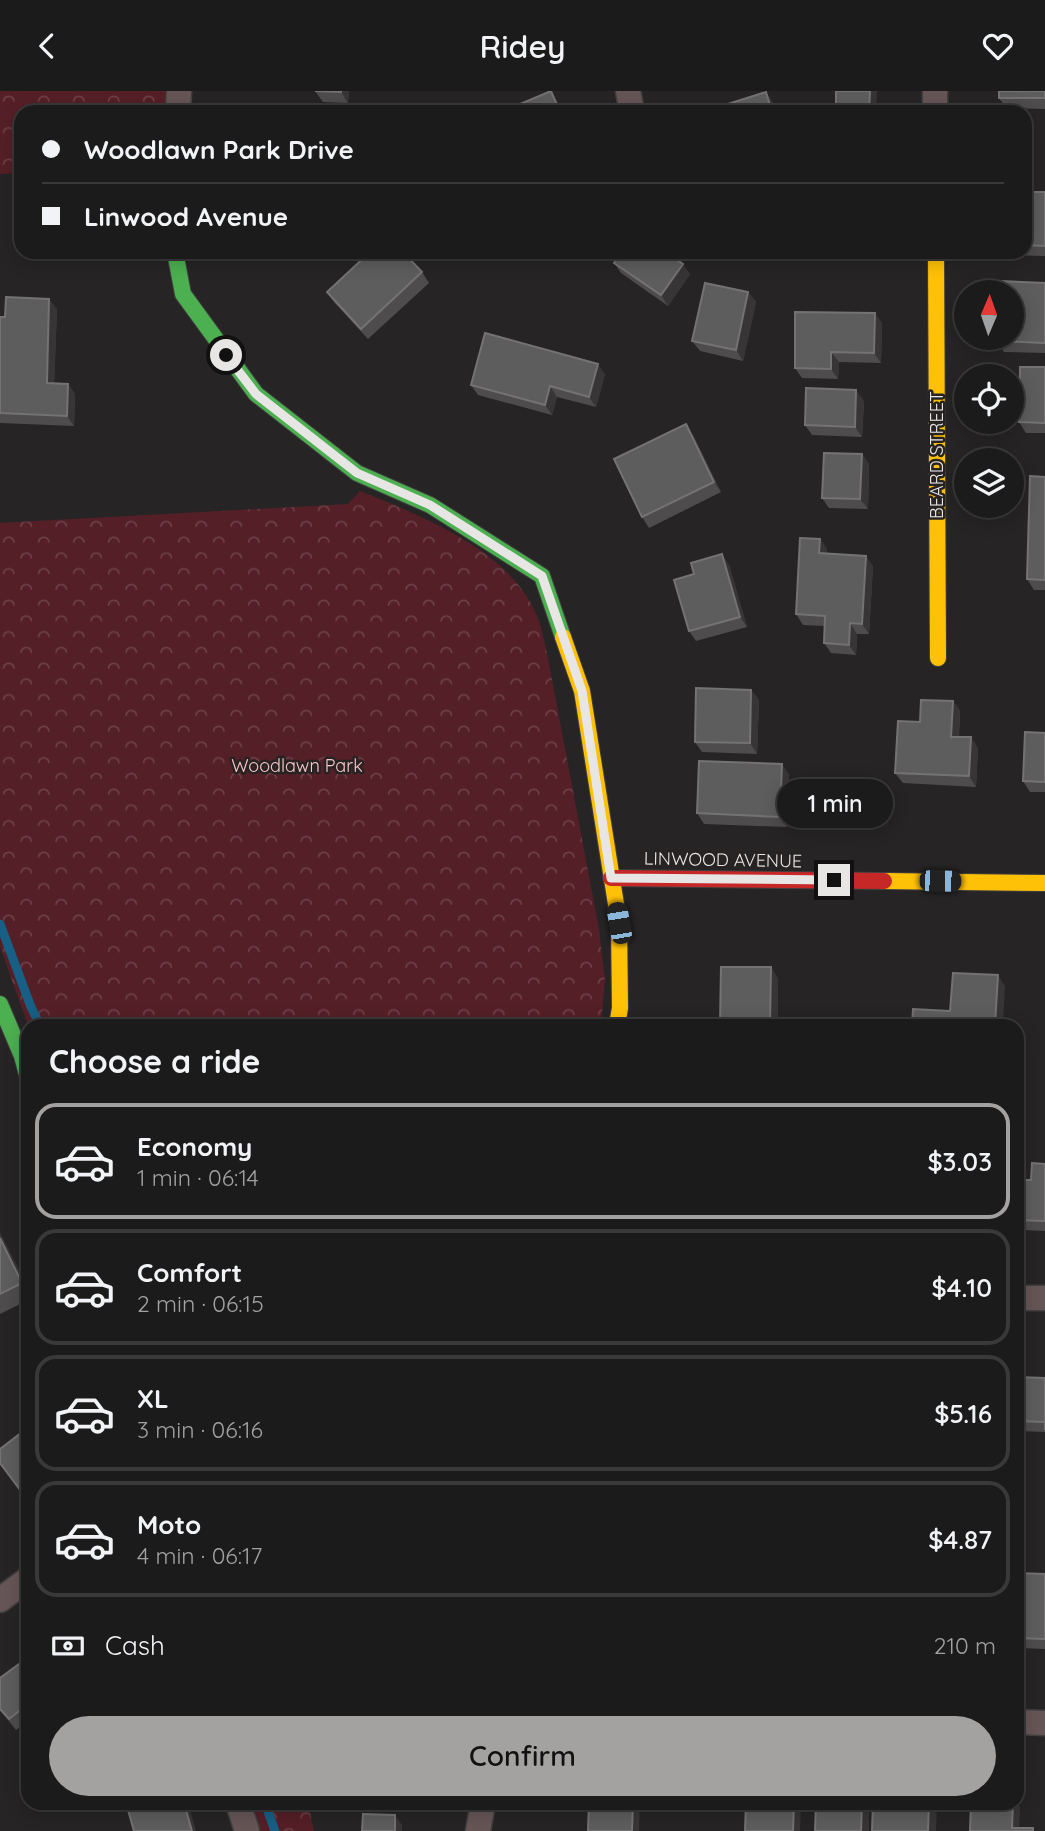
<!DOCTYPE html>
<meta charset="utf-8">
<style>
body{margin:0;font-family:Quicksand,sans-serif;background:#292828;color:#f1f3f6;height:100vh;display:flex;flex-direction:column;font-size:26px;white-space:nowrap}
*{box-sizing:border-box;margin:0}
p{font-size:23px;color:#a0a1a3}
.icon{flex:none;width:38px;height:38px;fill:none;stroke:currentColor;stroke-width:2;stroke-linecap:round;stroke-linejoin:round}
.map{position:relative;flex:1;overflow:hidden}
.details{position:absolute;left:21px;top:928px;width:1003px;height:791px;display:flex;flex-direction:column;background:#1c1b1b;border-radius:21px;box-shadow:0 4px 18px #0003,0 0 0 2px #3a393a}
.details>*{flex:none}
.hud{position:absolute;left:14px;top:14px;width:1018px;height:154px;border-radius:21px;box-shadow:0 4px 18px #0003,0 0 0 2px #3a393a;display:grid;align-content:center;height:154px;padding:0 28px;background:#1c1b1b}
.needle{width:46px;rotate:2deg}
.tools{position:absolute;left:954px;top:189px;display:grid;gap:14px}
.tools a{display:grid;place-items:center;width:70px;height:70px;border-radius:50%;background:#1c1b1b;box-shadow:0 4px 18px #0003,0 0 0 2px #3a393a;font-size:35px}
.end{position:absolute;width:32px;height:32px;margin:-16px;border:9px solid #e8e5e5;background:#111;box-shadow:0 0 0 4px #111}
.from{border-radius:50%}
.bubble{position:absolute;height:49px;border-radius:24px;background:#1c1b1b;box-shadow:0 4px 18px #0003,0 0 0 2px #3a393a;font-size:23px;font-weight:600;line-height:49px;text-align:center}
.car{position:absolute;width:21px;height:42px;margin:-21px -10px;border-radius:9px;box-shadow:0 0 5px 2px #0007;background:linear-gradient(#222 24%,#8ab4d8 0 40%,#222 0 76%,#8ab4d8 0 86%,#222 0)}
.hud b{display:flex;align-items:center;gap:24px;height:66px;font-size:26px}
.hud b+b{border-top:2px solid #3a393a}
.hud i{width:18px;height:18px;background:#f1f3f6}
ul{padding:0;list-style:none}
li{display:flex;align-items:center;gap:21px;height:116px;margin:0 14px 10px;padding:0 14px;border:4px solid #3a393a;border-radius:21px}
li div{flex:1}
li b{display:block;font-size:26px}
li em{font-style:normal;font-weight:600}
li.current{border-color:#a4a1a1}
li>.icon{width:63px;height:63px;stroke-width:1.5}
h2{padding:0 28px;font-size:32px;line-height:84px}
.pay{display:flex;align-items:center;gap:18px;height:77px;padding:0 28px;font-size:26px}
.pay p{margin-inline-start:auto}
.cta{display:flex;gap:14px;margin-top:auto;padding:14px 28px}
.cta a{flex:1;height:80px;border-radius:42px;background:#a4a1a1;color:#111;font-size:28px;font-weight:600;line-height:80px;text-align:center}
header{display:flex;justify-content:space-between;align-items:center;height:91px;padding:0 28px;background:#1c1b1b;font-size:32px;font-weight:600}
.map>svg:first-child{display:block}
.forest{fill:url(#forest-crowns)}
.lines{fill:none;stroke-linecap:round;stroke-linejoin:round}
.stream{stroke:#175f84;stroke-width:9}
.street-casing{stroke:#413f3f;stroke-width:27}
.fast-casing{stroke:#413f3f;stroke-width:18}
.slow-casing{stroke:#413f3f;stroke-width:18}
.jam-casing{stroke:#413f3f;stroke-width:18}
.street{stroke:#665556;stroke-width:24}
.fast{stroke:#4caf50;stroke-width:16}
.slow{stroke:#ffc107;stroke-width:16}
.jam{stroke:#c62828;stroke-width:16}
.wall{fill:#4e4c4c}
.shaded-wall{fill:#373535}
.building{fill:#5e5d5d;stroke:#747272;stroke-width:2}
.route{stroke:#e8e5e5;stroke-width:9}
.labels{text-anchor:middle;stroke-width:5;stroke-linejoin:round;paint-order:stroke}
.street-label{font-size:18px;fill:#e8e5e5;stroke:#272323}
.park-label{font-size:18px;fill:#fbc6c9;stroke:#272323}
</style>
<header><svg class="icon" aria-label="back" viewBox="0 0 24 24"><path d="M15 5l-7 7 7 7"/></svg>Ridey<svg class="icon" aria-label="heart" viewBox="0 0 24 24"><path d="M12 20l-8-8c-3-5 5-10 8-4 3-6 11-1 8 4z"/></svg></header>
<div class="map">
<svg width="1045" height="1740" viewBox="0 0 1045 1740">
<defs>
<pattern id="forest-crowns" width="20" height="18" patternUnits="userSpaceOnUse" patternTransform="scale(1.75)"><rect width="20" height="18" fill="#551f27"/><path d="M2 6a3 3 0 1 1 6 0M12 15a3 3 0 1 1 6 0" fill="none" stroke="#6d3f46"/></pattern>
</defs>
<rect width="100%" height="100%" fill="#262424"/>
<g class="forest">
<path d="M0,0h171l-2,21h-148v61l-21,1z"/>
<path d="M360,400c62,25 155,61 179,130 4,12 6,25 9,37l51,271 6,51 -4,45h-573l-28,-78v-424l348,-19z"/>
<path d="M253,1712h55l6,28h-53z"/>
</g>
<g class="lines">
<g class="stream">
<path d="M0,833l31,83 9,18"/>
<path d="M265,1712l10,28"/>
</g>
<g class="street-casing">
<g id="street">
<path d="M628,0l4,21"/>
<path d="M935,0v21"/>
<path d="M178,21l1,-21"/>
<path d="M1017,1207h28"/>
<path d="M0,1509l28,-21"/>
<path d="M1017,1631l28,1"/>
<path d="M238,1712l9,28"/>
<path d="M478,1740l5,-28"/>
</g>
</g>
<g class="fast-casing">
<g id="fast">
<path d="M175,161l8,42 73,100 101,79 73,32 112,71 21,61"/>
<path d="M0,913l22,52 6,22"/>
</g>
</g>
<g class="slow-casing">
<g id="slow">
<path d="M936,161l2,406"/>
<path d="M563,546l19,54 37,232 1,85 -3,17"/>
<path d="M884,790l161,2"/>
</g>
</g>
<g class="jam-casing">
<path id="jam" d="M611,787l273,3"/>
</g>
<use href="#street" class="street"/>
<use href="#fast" class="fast"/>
<use href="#slow" class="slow"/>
<use href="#jam" class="jam"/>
</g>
<g class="wall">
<path d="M315,0h34l-1,12 -25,-1z"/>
<path d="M1045,0v18l-39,-1 -7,-10z"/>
<path d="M1026,101h19v64l-40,-1 -1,-3h22z"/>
<path d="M614,172l76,11 -22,32 -47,-33z"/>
<path d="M422,181l7,11 -61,56 -34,-37 -7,-10z"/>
<path d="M1045,192v70l-41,-1 -7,-11z"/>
<path d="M748,201l8,10 -13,59 -43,-10 -8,-10z"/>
<path d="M57,218l-3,74 14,1 7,10 -1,32 -74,-3v-106h5z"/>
<path d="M882,232l-1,40 -42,-1 -1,17 -36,-1 -7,-10z"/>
<path d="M1045,276v66h-19l-7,-11z"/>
<path d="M605,283l-9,33 -39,-10 -5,18 -74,-20 -7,-10z"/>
<path d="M864,310l-2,36 -50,-2 -7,-10z"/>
<path d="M693,344l28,57 -72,36 -7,-11z"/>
<path d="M862,363l7,10 -1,45 -39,-1 -7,-10z"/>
<path d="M1045,386v113h-11l-7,-11z"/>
<path d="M820,448l7,10v5l46,12 -4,68h-12l-1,21 -25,-2 -7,-10 1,-17 -22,-1 -7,-11z"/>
<path d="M729,474l18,62 -51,14 -7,-10z"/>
<path d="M751,599l8,10 -2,54 -55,-2 -7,-10z"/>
<path d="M953,610l7,10 -1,26 19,11 -2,39 -73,-4 -8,-10 25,-51z"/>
<path d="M1045,642v59h-15l-7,-11z"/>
<path d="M789,683l-2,53 -83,-3 -7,-11z"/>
<path d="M1045,1073v67l-22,-1 -6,-10 1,-40h13z"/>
<path d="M0,1142l28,55v12l-28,14z"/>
<path d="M1017,1286l28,1v54l-26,-1 -2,-3z"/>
<path d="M28,1351v59l-28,-38z"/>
<path d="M1017,1482l28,1v75l-28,-1z"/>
<path d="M28,1576v53l-12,10 -16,-20v-32z"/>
</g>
<g class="shaded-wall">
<path d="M341,0h8l-1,12 -7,-11z"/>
<path d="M551,0l7,11 5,10h-3z"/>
<path d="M870,0h7l-1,21h-7z"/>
<path d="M766,1l7,10 3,10h-4z"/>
<path d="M683,173l7,10 -22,32 -7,-11z"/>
<path d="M748,201l8,10 -13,59 -7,-11z"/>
<path d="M49,208l8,10 -3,84 -7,-10z"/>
<path d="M875,222l7,10 -1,40 -7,-10z"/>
<path d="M831,261l8,10 -1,17 -7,-10z"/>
<path d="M598,273l7,10 -9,33 -7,-10z"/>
<path d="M68,293l7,10 -1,32 -7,-10z"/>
<path d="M550,295l7,11 -5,18 -7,-10z"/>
<path d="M856,299l8,11 -2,36 -7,-10z"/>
<path d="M686,333l7,11 28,57 -7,-10z"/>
<path d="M862,363l7,10 -1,45 -8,-10z"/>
<path d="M820,448l7,10v15l-8,-11z"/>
<path d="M722,463l7,11 18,62 -7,-10z"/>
<path d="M866,465l7,10 -4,68 -7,-10z"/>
<path d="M850,532l7,11 -1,21 -7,-10z"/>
<path d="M751,599l8,10 -2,54 -7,-11z"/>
<path d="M953,610l7,10 -2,36 -7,-10z"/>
<path d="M971,646l7,11 -2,39 -7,-11z"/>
<path d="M782,673l7,10 -2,53 -7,-10z"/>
<path d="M771,876l7,11v47h-8z"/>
<path d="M998,884l7,11 -2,39h-8z"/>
<path d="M0,1142l28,55v3l-6,-8 -22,-45z"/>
<path d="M184,1712h3l2,3 7,25h-4z"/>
<path d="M633,1712h7l-1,28h-7z"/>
<path d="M794,1712h7l-1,28h-7z"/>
<path d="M862,1712h7v28h-8z"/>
<path d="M929,1712h8l-1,28h-8z"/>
<path d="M1013,1712h3l4,4 -1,24 -7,-3z"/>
<path d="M395,1724l7,10v6h-7z"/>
</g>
<g class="building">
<path d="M315,0h26v1z"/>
<path d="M551,0l9,21h-59z"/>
<path d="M836,0h34l-1,21h-33z"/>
<rect x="999" y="0" width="46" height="7"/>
<path d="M766,1l6,20h-42l-2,-8z"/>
<path d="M1026,101h19v54l-19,-1z"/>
<path d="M370,161h33l19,20 -61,57 -34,-37z"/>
<path d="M621,161h45l17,12 -22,31 -47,-32z"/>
<path d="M999,190l46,2v60l-48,-2v-3h15v-46h-13z"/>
<path d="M705,192l43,9 -12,58 -44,-9z"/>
<path d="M6,206l43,2 -2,84 21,1 -1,32 -67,-3v-96h5z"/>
<path d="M795,221l80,1 -1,40 -43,-1v17l-36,-1z"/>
<path d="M485,242l113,31 -9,33 -39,-11 -5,19 -74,-20z"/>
<path d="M1020,276h25v56l-26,-1z"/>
<path d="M806,297l50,2 -1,37 -50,-2z"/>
<path d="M686,333l28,58 -72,35 -28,-58z"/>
<path d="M824,362l38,1 -2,45 -38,-1z"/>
<path d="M1030,385l15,1v103l-18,-1z"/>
<path d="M800,447l20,1 -1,14 47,3 -4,68 -12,-1 -1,22 -25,-2 1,-27 -29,-2z"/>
<path d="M722,463l18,63 -51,14 -15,-51 20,-6 -3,-11z"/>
<path d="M696,597l55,2 -1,53 -55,-1z"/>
<path d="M921,609l32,1 -2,36h20l-2,39 -74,-3 3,-52 22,1z"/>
<path d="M1025,641l20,1v49l-22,-1z"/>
<path d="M699,670l83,3 -2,53 -83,-4z"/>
<path d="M721,876h50l-1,58h-50z"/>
<path d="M953,882l45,2 -3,50h-83l1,-16 37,2z"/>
<path d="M1032,1072l13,1v57l-28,-1 1,-40h13z"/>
<path d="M0,1147l22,45 -22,11z"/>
<path d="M1017,1286l28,1v52v-8l-28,-1z"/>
<path d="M21,1342l7,9v44l-7,5 -21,-28v-14z"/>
<path d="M1017,1482l28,1v65l-28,-1z"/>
<path d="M23,1570l5,6v37l-19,15 -9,-10v-31z"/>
<path d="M156,1712h28l8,28h-58l-6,-21z"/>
<path d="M589,1712h44l-1,28h-44z"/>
<path d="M746,1712h48l-1,28h-48z"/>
<path d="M816,1712h46l-1,28h-46z"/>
<path d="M873,1712h56l-1,28h-56z"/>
<path d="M971,1712h42l-1,25h21v3h-63z"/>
<path d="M363,1723l32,1v16h-33z"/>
</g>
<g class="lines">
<path class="route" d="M226,264l30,39 101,79 73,32 112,71 40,115 29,187 223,2"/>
</g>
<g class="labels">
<g class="street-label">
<text transform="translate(937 364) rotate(-90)" y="6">BEARD STREET</text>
<text transform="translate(723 769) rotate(1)" y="6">LINWOOD AVENUE</text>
</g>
<g class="park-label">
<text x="297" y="681">Woodlawn Park</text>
</g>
</g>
</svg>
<div class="tools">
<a><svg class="needle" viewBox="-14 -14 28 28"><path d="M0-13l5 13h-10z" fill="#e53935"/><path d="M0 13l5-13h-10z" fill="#a0a1a3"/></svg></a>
<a><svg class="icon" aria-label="locate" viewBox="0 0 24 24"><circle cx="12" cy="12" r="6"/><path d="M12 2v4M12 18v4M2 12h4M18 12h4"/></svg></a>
<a><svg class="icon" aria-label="layers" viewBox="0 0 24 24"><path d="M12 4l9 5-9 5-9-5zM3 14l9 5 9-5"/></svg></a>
</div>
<i class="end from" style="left:226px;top:264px"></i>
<i class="end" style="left:834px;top:789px"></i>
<div class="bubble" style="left:777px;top:688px;width:116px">1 min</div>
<i class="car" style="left:940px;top:790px;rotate:91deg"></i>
<i class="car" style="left:619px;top:832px;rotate:350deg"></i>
<div class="hud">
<b><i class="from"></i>Woodlawn Park Drive</b>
<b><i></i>Linwood Avenue</b>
</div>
<section class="details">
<h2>Choose a ride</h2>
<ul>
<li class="current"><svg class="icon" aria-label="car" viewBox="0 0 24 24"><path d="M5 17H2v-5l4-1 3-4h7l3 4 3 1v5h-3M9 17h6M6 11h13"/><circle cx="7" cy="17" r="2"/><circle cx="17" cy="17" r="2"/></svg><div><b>Economy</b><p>1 min · 06:14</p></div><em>$3.03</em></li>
<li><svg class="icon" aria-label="car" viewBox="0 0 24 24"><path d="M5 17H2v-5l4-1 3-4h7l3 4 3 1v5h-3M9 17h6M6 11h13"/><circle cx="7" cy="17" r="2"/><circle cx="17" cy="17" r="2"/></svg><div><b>Comfort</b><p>2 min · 06:15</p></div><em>$4.10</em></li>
<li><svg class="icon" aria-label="car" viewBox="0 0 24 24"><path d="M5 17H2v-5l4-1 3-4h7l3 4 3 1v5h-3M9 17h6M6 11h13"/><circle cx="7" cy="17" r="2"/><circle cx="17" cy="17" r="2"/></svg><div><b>XL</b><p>3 min · 06:16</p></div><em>$5.16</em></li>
<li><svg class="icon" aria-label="car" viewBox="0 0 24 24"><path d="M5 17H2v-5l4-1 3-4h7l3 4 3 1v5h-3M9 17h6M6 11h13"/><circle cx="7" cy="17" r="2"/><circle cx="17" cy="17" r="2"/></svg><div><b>Moto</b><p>4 min · 06:17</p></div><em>$4.87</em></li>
</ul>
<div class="pay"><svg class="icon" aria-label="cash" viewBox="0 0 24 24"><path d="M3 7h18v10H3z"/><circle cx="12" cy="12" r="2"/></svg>Cash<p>210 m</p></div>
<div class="cta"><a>Confirm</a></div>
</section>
</div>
